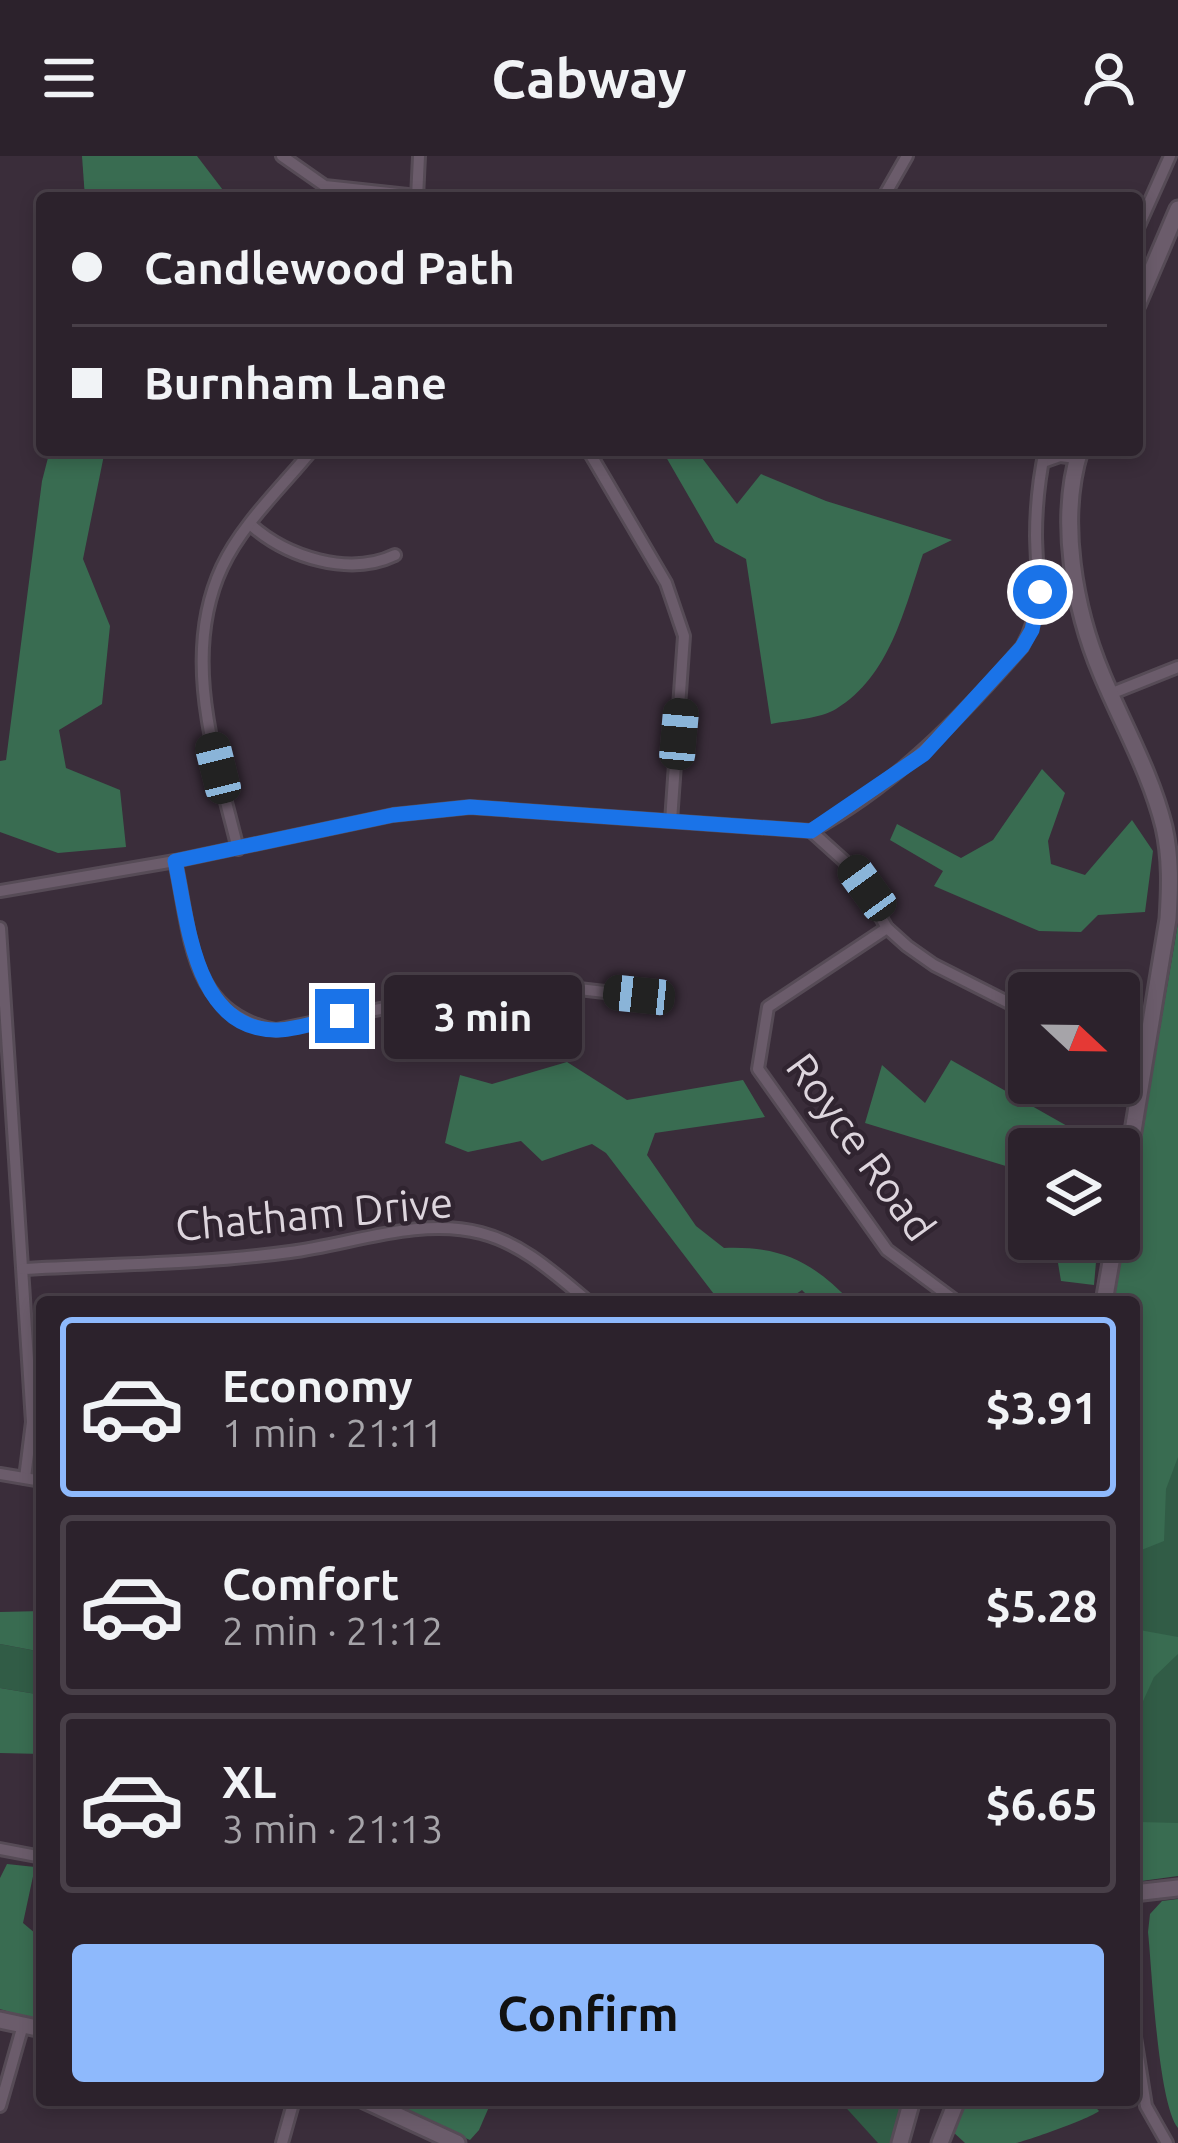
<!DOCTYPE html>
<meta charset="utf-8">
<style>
body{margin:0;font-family:Ubuntu,sans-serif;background:#342a34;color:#f1f3f6;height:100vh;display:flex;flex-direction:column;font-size:45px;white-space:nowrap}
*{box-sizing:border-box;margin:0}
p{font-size:39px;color:#a6a4a9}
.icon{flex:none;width:66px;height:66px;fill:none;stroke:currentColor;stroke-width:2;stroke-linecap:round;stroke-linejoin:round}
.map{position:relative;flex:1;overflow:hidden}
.side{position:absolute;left:36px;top:1140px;width:1104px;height:810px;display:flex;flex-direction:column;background:#2c222c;border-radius:12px;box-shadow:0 6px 18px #0003,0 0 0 3px #483f48}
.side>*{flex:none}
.hud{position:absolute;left:36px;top:36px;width:1107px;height:264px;border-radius:12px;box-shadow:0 6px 18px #0003,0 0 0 3px #483f48;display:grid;align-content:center;height:264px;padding:0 36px;background:#2c222c}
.needle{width:78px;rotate:112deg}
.controls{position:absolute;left:1008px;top:816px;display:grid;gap:24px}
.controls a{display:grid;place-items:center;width:132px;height:132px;border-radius:12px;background:#2c222c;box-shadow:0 6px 18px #0003,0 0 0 3px #483f48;font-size:60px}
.end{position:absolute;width:54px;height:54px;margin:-27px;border:15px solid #1a73e8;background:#fff;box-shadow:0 0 0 6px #fff}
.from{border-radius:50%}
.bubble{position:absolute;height:84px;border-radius:12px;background:#2c222c;box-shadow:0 6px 18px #0003,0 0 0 3px #483f48;font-size:39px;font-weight:700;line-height:84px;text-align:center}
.car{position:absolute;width:36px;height:72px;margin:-36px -18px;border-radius:15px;box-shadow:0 0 9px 3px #0007;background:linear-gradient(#222 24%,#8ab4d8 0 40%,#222 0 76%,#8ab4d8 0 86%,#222 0)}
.hud b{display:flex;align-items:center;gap:42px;height:114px;font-size:45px}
.hud b+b{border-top:3px solid #483f48}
.hud i{width:30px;height:30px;background:#f1f3f6}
ul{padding:21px 0 0;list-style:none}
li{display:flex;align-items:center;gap:36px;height:180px;margin:0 24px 18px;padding:0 12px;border:6px solid #483f48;border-radius:12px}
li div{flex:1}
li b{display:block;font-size:45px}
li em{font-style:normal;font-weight:700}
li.on{border-color:#8eb9fc}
li>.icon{width:108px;height:108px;stroke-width:1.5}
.button{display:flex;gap:24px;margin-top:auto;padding:24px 36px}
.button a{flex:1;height:138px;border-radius:12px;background:#8eb9fc;color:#111;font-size:48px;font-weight:700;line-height:138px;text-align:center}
header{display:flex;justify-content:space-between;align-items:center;height:156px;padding:0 36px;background:#2c222c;font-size:54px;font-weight:700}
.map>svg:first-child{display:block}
.green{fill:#315c46}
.forest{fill:#396c51}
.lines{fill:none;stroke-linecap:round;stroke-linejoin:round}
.street-casing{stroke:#564b56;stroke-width:16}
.secondary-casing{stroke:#564b56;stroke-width:21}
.street{stroke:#6b5c6b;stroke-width:10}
.secondary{stroke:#6b5c6b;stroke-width:15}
.route{stroke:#1a73e8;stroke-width:15}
.labels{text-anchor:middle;stroke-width:9;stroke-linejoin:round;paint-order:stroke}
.street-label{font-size:42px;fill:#ddd5dd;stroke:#302430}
</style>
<header><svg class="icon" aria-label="menu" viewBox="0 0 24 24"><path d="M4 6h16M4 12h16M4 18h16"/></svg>Cabway<svg class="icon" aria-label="person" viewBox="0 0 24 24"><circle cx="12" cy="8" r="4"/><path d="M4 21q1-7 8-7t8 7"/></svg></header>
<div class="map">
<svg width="1178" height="1987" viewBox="0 0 1178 1987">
<rect width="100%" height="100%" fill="#3a2d3a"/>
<g class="green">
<path d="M1178,799v918l-44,1v-572h-16z"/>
<path d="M0,1488l42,8v43l-42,-7z"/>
<path d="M839,1944h67l-11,43h-17z"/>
</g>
<g class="forest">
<path d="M82,0h115l32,42h-144z"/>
<path d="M50,294h55l-22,109 27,67 -8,78 -43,26 7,38 54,22 6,57 -68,6 -58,-21v-71l6,-1 36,-279z"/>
<path d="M662,294h34l41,54 24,-30 65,27 126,39 -29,14c-19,56 -33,122 -87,155 -16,10 -45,11 -65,15l-25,-165 -31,-17z"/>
<path d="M1042,613l23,24 -17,48 3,23 34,11 47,-55 21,31 -8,61 -47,3 -17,17 -42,-1 -105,-45 9,-15 -53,-31 7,-16 64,34 32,-18z"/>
<path d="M1178,767v534l-12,32 -2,52 -30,12v-251h-21z"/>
<path d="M951,904l155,88v1h-77v37l-20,-19 -144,-44 17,-58 43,38z"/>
<path d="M567,906l60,38 116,-20 22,37 -110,16 -8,22 49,71 28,22c57,-2 88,13 127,54h-37l-12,-12 -18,12h-64l-114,-149 -14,-9 -50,17 -21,-20 -53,11 -23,-9 15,-68 32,9z"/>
<path d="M1054,1083h44l-4,46 -33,-4z"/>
<path d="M42,1455v41l-42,-8v-32z"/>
<path d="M1134,1473l44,8v17l-24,23 -15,33 -5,52z"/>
<path d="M0,1532l42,7v59l-42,-1z"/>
<path d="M1134,1645l6,21 38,1v53l-44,6z"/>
<path d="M7,1708l28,3 -12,56 19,16v83l-42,-13v-131z"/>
<path d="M1178,1743v229c-20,-25 -26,-157 -30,-196l2,-18 12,-13z"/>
<path d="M376,1944h116l-13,30 -9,10z"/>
<path d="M963,1944h126l10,11c-8,7 -70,29 -83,32 -15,0 -35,0 -51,0l-14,-13z"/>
</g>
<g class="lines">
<g class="street-casing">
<g id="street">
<path d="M282,0l43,30 92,10"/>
<path d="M417,42l2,-42"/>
<path d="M883,42l24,-42"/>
<path d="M1137,74l33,-74"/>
<path d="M588,294l78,133 18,53 -13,185"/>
<path d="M1043,306l17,-6 17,2"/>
<path d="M251,369c36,32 98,52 144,30"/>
<path d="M1110,538l68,-27"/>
<path d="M811,675l41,37 35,60 20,18 27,19 95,48"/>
<path d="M238,693c-22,-90 -58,-192 -16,-282 20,-43 60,-80 90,-117"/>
<path d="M175,705c16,73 13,153 101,169l228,-46h32l103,12"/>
<path d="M0,735l175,-30 218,-46 77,-8 341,24c84,-45 149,-113 211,-184 21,-37 15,-70 14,-111 0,-29 3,-58 9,-86"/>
<path d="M0,772l32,494 -7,56"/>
<path d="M887,772l-119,79 -10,62 129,181 70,52"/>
<path d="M1119,884l30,4"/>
<path d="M23,1113c89,-5 179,-5 267,-17 62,-8 129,-35 191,-19 43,11 75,42 108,69"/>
<path d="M0,1318l42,7"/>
<path d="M0,1693l42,8"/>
<path d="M1134,1875l12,75 21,37"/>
<path d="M0,1950l23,-81"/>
<path d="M282,1987l12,-43"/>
</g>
</g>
<g class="secondary-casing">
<g id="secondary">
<path d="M1137,149l41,-96"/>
<path d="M1080,294c-22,69 -6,159 22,225 21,50 49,99 62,152 7,31 6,61 4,92l-49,297"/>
<path d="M1104,1146l11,-63"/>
<path d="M1134,1737l44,-5"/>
<path d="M0,1864l42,9"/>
<path d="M364,1944l93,43"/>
<path d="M900,1987l12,-43"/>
<path d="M940,1987l17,-43"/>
</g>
</g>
<use href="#street" class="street"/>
<use href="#secondary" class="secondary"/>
</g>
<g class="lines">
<path class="route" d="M342,860c-20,5 -43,13 -64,14 -84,2 -90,-110 -103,-169l218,-46 77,-8 341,24 113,-77 98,-107 10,-17 8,-38"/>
</g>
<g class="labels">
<g class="street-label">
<text transform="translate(861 991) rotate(54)" y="15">Royce Road</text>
<text transform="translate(314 1058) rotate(-5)" y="15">Chatham Drive</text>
</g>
</g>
</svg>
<div class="controls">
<a><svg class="needle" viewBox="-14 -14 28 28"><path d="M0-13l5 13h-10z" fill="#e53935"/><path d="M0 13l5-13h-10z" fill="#a6a4a9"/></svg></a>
<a><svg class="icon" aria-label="layers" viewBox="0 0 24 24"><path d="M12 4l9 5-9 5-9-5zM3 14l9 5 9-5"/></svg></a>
</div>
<i class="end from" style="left:1040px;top:436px"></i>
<i class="end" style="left:342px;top:860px"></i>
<div class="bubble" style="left:384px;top:819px;width:198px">3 min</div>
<i class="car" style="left:679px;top:578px;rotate:5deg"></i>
<i class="car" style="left:218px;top:612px;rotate:346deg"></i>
<i class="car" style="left:867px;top:732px;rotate:324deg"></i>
<i class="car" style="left:639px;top:839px;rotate:276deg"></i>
<div class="hud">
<b><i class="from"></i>Candlewood Path</b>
<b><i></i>Burnham Lane</b>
</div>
<section class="side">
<ul>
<li class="on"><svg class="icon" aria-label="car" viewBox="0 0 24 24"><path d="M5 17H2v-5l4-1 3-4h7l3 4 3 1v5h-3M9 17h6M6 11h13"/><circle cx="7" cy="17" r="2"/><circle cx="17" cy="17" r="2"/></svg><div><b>Economy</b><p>1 min · 21:11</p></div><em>$3.91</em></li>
<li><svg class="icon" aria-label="car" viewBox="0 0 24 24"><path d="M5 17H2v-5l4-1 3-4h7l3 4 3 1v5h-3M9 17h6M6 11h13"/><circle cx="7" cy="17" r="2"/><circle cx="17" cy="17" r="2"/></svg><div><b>Comfort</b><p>2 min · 21:12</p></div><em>$5.28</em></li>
<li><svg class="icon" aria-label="car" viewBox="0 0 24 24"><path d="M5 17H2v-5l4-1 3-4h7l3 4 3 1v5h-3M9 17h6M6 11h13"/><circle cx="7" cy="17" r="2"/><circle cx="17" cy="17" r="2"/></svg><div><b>XL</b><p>3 min · 21:13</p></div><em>$6.65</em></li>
</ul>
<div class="button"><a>Confirm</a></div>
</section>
</div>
